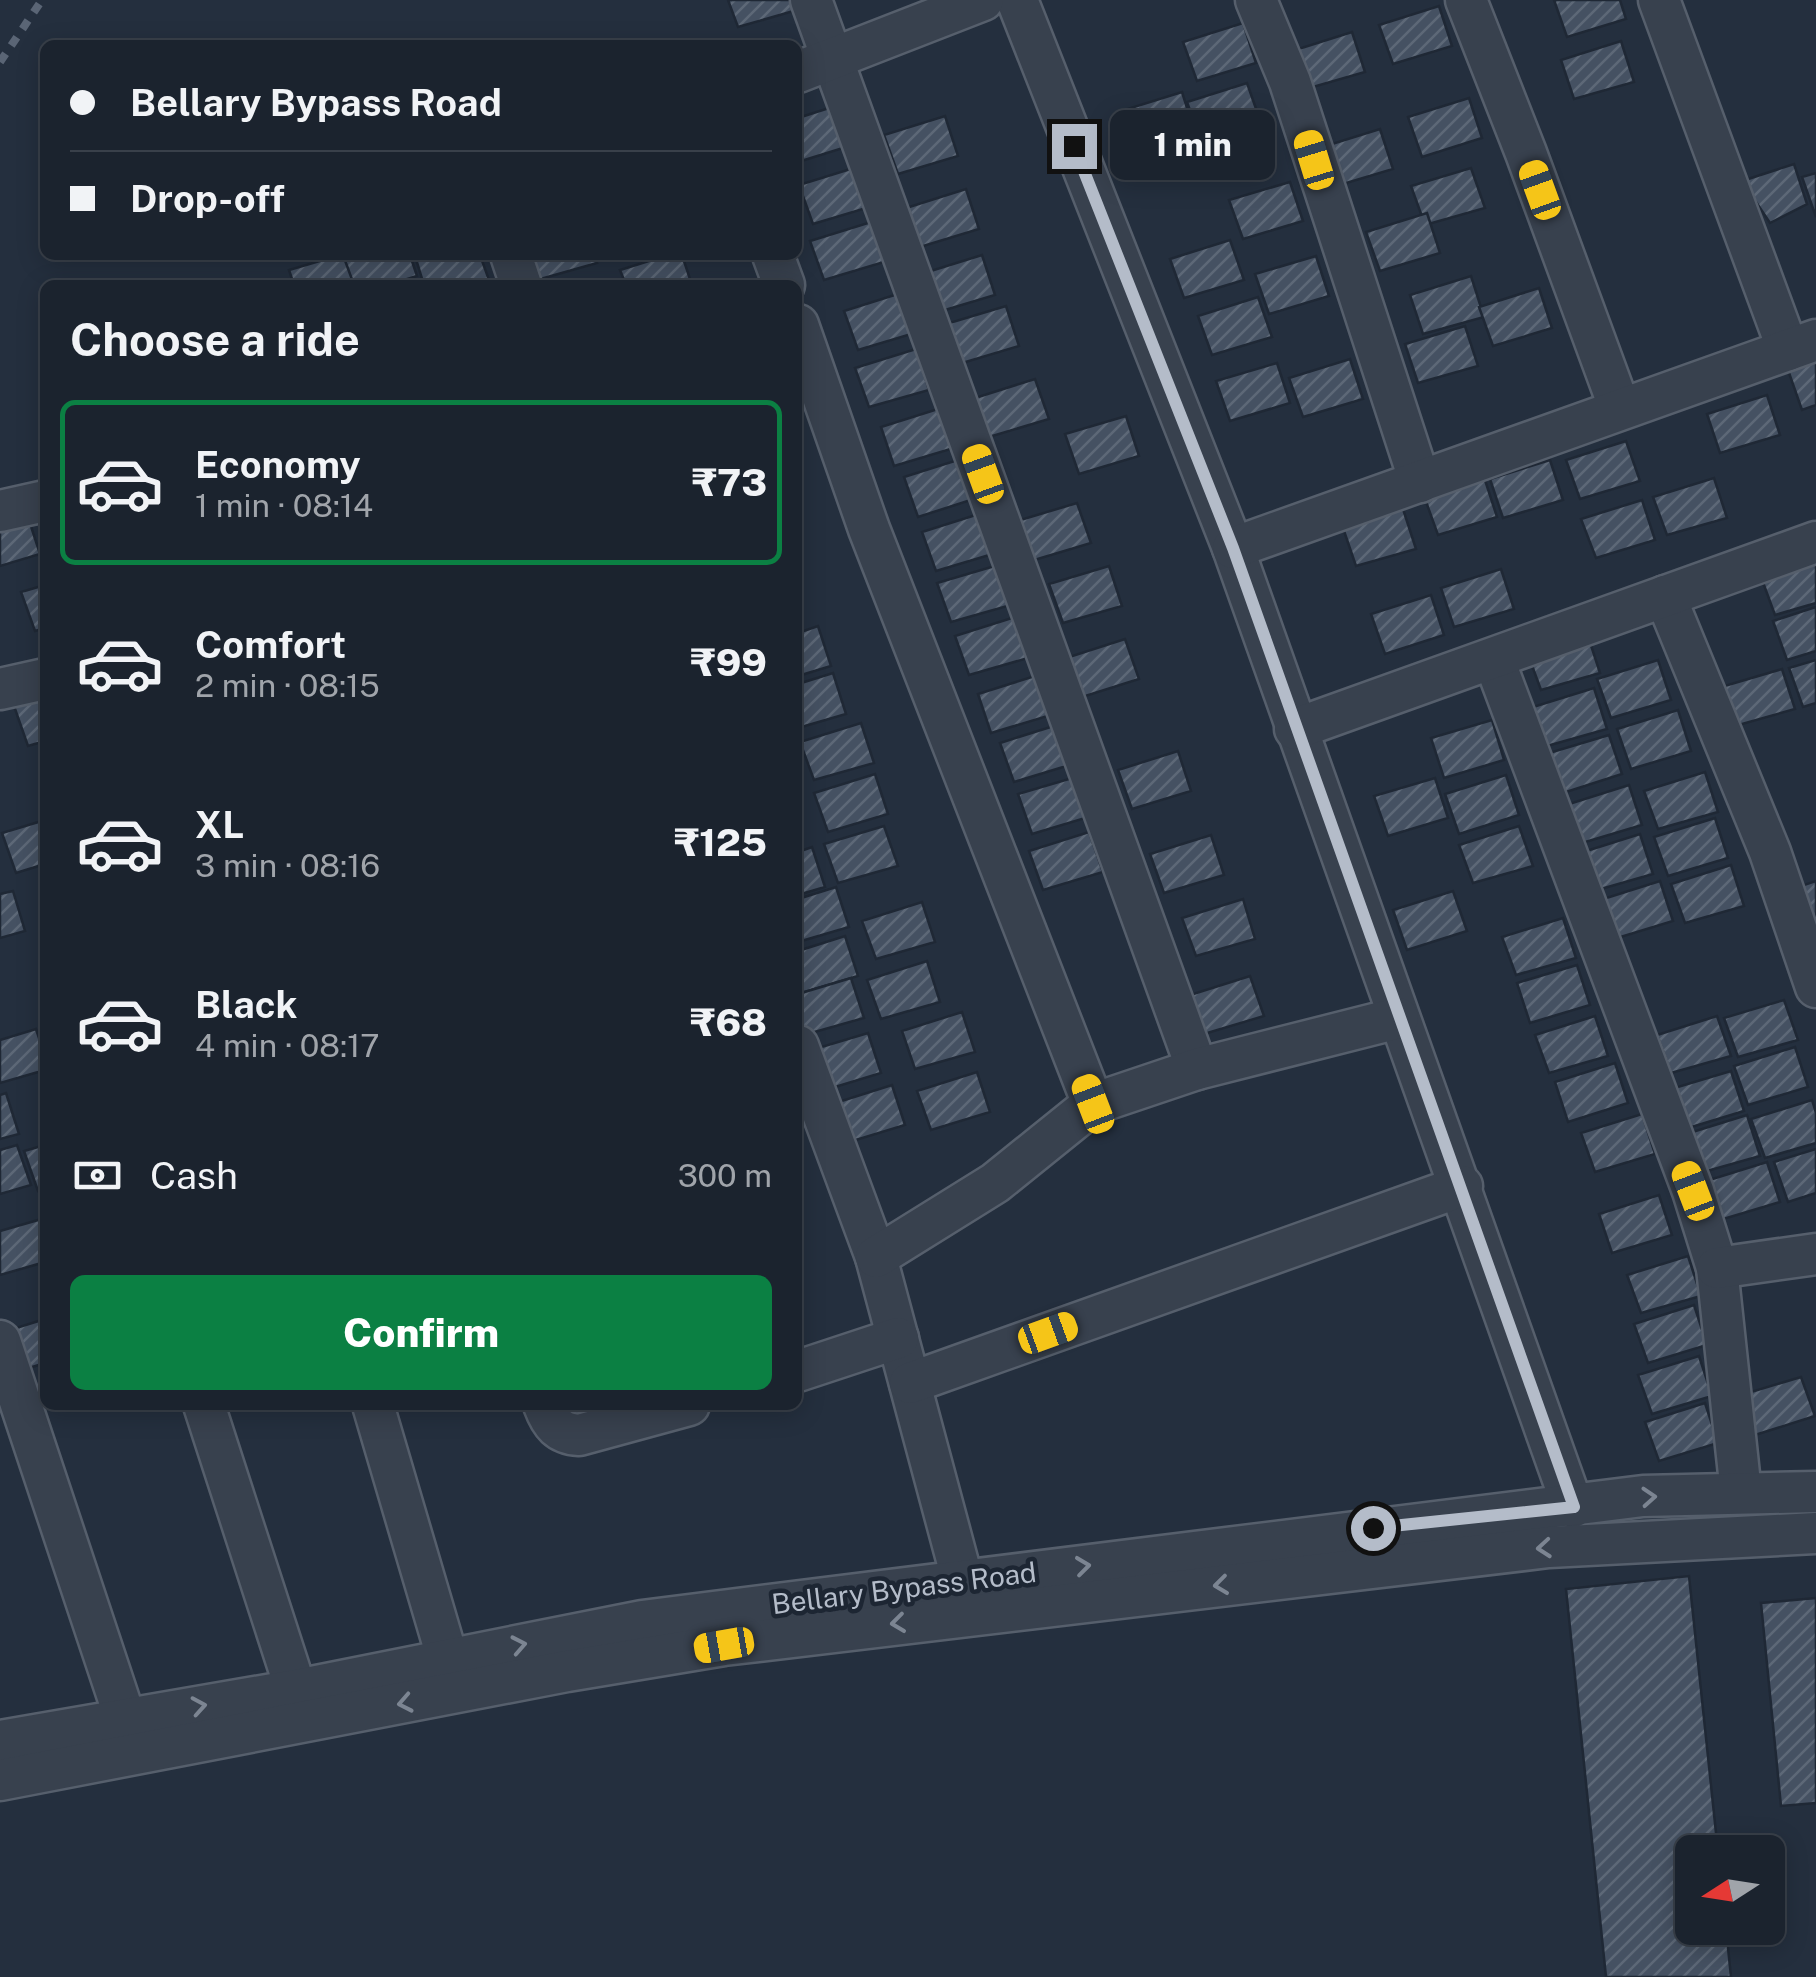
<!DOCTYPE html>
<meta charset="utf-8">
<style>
body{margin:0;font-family:"Public Sans",sans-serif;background:#242b36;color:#f1f3f6;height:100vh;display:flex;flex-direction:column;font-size:38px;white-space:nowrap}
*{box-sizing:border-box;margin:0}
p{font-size:32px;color:#a0a4aa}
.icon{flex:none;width:55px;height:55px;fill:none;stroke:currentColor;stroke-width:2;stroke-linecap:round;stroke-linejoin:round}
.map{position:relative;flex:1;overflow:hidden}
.side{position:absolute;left:40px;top:280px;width:762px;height:1130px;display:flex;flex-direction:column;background:#1b232e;border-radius:15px;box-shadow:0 5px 25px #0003,0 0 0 2px #39404a}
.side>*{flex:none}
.guide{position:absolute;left:40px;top:40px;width:762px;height:220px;border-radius:15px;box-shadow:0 5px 25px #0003,0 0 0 2px #39404a;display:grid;align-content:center;height:220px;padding:0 30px;background:#1b232e}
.needle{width:65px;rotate:258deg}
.controls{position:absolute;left:1675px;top:1835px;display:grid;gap:20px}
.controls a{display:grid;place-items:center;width:110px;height:110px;border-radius:15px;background:#1b232e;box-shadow:0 5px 25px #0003,0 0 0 2px #39404a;font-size:50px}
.end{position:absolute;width:45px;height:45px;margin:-22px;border:12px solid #b4bcc9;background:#111;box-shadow:0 0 0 5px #111}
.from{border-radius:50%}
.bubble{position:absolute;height:70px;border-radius:15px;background:#1b232e;box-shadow:0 5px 25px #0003,0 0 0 2px #39404a;font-size:32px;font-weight:800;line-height:70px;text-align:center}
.car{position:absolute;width:30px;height:60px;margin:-30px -15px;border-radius:12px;box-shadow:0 0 8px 2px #0007;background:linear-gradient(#f5c518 24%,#345 0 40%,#f5c518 0 76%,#345 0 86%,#f5c518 0)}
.guide b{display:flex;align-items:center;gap:35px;height:95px;font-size:38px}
.guide b+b{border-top:2px solid #39404a}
.guide i{width:25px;height:25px;background:#f1f3f6}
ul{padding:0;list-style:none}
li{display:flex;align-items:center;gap:30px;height:165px;margin:0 20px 15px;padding:0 10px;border:5px solid transparent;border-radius:15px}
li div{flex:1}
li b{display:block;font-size:38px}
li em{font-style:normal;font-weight:800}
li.selected{border-color:#0b8043}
li>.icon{width:90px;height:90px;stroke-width:1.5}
h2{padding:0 30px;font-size:45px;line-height:120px}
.pay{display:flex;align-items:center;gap:25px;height:110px;padding:0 30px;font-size:38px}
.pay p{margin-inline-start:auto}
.button{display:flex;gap:20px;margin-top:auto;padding:20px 30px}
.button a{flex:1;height:115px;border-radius:15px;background:#0b8043;color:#fff;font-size:40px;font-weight:800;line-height:115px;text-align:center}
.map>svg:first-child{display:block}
.building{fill:url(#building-hatch);stroke:#1f2835;stroke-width:2.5}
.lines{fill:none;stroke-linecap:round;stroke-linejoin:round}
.minor-casing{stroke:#565f6c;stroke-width:45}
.minor{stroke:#38414e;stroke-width:40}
.rail{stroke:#5a6575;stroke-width:8;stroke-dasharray:10 10;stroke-linecap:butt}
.oneway{stroke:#7c8592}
.route{stroke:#b4bcc9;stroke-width:12}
.labels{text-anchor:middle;stroke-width:9;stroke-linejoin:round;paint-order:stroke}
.street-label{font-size:28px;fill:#b4bcc9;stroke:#1d2633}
</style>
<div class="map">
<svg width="1816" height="1977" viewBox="0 0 1816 1977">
<defs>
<pattern id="building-hatch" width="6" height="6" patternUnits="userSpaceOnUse" patternTransform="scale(2.5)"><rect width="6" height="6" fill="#455162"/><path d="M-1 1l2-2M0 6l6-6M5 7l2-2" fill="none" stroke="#5d6877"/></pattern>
</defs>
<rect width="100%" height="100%" fill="#242f3e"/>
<g class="building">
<path d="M728,0h66l3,10 -59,17z"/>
<path d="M1554,0h66l6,19 -59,18z"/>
<path d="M1439,6l13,40 -59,18 -14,-39z"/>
<path d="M1243,23l13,40 -59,18 -14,-39z"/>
<path d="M1352,32l13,40 -59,17 -14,-38z"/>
<path d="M1621,41l13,41 -60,17 -13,-39z"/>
<path d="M1247,83l14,40 -60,18 -14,-39z"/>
<path d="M1182,92l13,41 -60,18 -14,-40z"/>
<path d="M1469,98l13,40 -60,19 -14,-40z"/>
<path d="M829,108l14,40 -45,14v-44z"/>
<path d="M945,116l13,40 -60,18 -14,-39z"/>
<path d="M1380,129l13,40 -60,18 -14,-39z"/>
<path d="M1794,164l13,40 -37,19 -28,-42z"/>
<path d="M860,166l13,40 -60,18 -14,-39z"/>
<path d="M1471,168l14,40 -60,17 -14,-39z"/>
<path d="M1816,173v44l-14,-40z"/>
<path d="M1290,182l13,39 -60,18 -14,-39z"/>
<path d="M966,189l13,40 -59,18 -14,-39z"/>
<path d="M1427,213l13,40 -60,18 -14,-39z"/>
<path d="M871,222l13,40 -60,18 -14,-39z"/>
<path d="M1230,240l14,40 -60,18 -14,-39z"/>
<path d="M340,255h11l9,30h-66l-5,-15z"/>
<path d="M343,255h67l7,21 -29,9h-34z"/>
<path d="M428,255h52l9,25 -16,5h-49l-8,-26z"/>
<path d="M528,255h66l3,8 -60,17z"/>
<path d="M668,255h14l10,30h-66l-6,-15z"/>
<path d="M982,255l13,40 -60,18 -14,-39z"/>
<path d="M1316,256l13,40 -60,18 -14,-40z"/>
<path d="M1471,276l13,41 -61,17 -13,-39z"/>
<path d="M1539,288l13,40 -59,18 -14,-39z"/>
<path d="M904,292l14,40 -60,18 -14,-39z"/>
<path d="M1258,297l14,40 -60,18 -14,-39z"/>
<path d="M1006,306l13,40 -60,18 -13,-40z"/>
<path d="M1465,326l13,40 -60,17 -13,-39z"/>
<path d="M916,349l13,41 -60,17 -14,-39z"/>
<path d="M1350,359l13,40 -60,18 -14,-39z"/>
<path d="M1816,361v44l-14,5 -14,-40z"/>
<path d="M1277,363l13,40 -60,18 -14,-40z"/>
<path d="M1035,379l14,40 -60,18 -14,-39z"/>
<path d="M1767,395l13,40 -60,18 -13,-39z"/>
<path d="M941,408l13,40 -60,18 -13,-39z"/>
<path d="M1126,416l13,40 -60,18 -14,-40z"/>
<path d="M1626,441l14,40 -60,18 -14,-39z"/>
<path d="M964,458l13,40 -59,19 -14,-40z"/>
<path d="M1550,460l13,40 -60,18 -13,-39z"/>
<path d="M1484,477l13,40 -59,18 -14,-39z"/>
<path d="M1714,478l13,40 -60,17 -14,-38z"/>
<path d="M1642,500l13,40 -59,18 -15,-39z"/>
<path d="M1077,503l14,40 -60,18 -14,-40z"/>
<path d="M1403,509l13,40 -60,17 -13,-38z"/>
<path d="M982,513l14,40 -60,18 -14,-39z"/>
<path d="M27,514l13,40 -40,12v-44z"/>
<path d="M1816,559v44l-41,12 -14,-38z"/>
<path d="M998,565l13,40 -60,17 -14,-39z"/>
<path d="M1109,566l13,40 -59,17 -14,-39z"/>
<path d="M1501,569l13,40 -60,18 -13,-39z"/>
<path d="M45,585v43l-10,3 -14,-39z"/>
<path d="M1431,595l13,40 -59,19 -14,-40z"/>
<path d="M1816,607v44l-29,9 -14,-39z"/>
<path d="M1015,617l13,41 -59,17 -14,-39z"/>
<path d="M818,626l13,40 -33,10v-43z"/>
<path d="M1587,633l13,40 -59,17 -14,-38z"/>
<path d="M1125,639l14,40 -60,19 -13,-40z"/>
<path d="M1658,660l13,40 -60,18 -14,-39z"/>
<path d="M1816,660v43l-13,4 -14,-39z"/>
<path d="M1782,669l13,40 -60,17 -14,-39z"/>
<path d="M833,673l13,41 -48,14v-44z"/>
<path d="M1038,675l13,40 -60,18 -13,-39z"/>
<path d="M1594,688l13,41 -60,17 -14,-39z"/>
<path d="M45,697v44l-17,5 -14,-40z"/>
<path d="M1678,710l13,41 -60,18 -14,-40z"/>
<path d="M1492,720l12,40 -60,18 -13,-40z"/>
<path d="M861,723l13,40 -60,17 -14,-38z"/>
<path d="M1060,724l13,40 -59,18 -14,-39z"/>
<path d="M1609,735l13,39 -59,19 -14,-40z"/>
<path d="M1178,751l13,40 -59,18 -14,-39z"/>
<path d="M1705,772l13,40 -60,17 -14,-38z"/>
<path d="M875,774l13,40 -60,18 -14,-39z"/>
<path d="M1506,775l13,40 -60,19 -14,-40z"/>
<path d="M1079,776l13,40 -60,18 -14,-40z"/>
<path d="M1435,778l13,40 -60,18 -14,-40z"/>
<path d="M1629,785l13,40 -60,18 -13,-39z"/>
<path d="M1715,818l13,40 -60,18 -14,-39z"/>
<path d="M45,820v44l-29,9 -14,-40z"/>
<path d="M884,826l14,40 -60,17 -14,-39z"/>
<path d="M1519,826l14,40 -60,17 -14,-38z"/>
<path d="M1089,832l14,40 -60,18 -14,-39z"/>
<path d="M1640,834l13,40 -59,17 -14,-38z"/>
<path d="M1211,835l13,40 -60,18 -14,-39z"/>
<path d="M812,847l13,40 -27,8v-43z"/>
<path d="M1731,865l13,41 -59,17 -14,-39z"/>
<path d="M1660,881l13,40 -59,18 -14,-39z"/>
<path d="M1816,881v48l-18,-42z"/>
<path d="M836,887l13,40 -51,15v-43z"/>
<path d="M13,891l12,40 -25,7v-44z"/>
<path d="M1453,891l14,40 -60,19 -14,-40z"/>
<path d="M1243,899l12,40 -59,17 -14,-38z"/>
<path d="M922,902l13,40 -59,17 -14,-38z"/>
<path d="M1563,918l13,40 -60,17 -14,-38z"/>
<path d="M845,936l13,40 -60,18v-43z"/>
<path d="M927,961l13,41 -59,17 -14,-39z"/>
<path d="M1577,965l13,40 -60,18 -13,-40z"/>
<path d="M1250,976l14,40 -60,18 -14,-39z"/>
<path d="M851,978l13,40 -60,17 -6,-19v-22z"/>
<path d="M1784,1000l14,40 -60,17 -14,-39z"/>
<path d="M962,1012l13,40 -60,17 -13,-38z"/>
<path d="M1595,1016l13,40 -59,17 -14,-38z"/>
<path d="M1717,1016l14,40 -60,17 -14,-38z"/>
<path d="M36,1029l9,27v14l-45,13v-43z"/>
<path d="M868,1033l13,40 -59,18 -14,-40z"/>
<path d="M1795,1047l13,40 -60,18 -14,-39z"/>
<path d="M1615,1063l13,40 -60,19 -13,-40z"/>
<path d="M1731,1071l13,40 -59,18 -14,-40z"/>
<path d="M977,1072l13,40 -59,18 -14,-39z"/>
<path d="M892,1085l13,40 -59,18 -14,-39z"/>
<path d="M6,1093l13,41 -19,5v-44z"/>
<path d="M1812,1100l4,13v30l-51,15 -14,-39z"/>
<path d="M1642,1114l13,40 -60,18 -14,-39z"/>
<path d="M1747,1115l13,41 -60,17 -14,-39z"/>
<path d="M17,1145l14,40 -31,9v-44z"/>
<path d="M45,1145v44l-7,2 -14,-40z"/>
<path d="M1816,1149v44l-28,9 -14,-40z"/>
<path d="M1767,1162l13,40 -60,18 -14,-39z"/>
<path d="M1659,1195l13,40 -60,18 -13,-39z"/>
<path d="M45,1218v44l-45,13v-44z"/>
<path d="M1688,1256l13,40 -60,17 -14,-38z"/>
<path d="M1694,1305l13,40 -59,18 -14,-39z"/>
<path d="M45,1319v44l-16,5 -13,-40z"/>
<path d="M1699,1356l13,40 -60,18 -14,-39z"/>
<path d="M1801,1377l14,39 -60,19 -14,-40z"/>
<path d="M1705,1403l13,40 -59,18 -14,-39z"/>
<path d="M1689,1576l29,276h-26v76h34l5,49h-125l-40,-388z"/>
<path d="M1816,1598v205l-35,3 -20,-203z"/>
</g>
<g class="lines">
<g class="minor-casing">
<g id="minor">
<path d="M811,0l386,1069"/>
<path d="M1017,0l216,548 340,959"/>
<path d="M1256,0l34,82 130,400"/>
<path d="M1466,0l60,153 94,256"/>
<path d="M1659,0l129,350"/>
<path d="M798,72l185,-72"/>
<path d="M511,255l10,30"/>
<path d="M773,255l11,30"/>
<path d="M798,325l71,204 224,575"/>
<path d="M0,511l45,-10"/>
<path d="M1233,548l583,-208"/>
<path d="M1665,596l105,256 46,135"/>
<path d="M1494,660l199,531 24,77 24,225"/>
<path d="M0,689l45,-10"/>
<path d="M1295,729l521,-187"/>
<path d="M798,1046l78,211 87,325"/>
<path d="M876,1257l119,-74 98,-79 104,-35 201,-51"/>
<path d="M1717,1268l99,-14"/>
<path d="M0,1341l125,377"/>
<path d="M798,1371l100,-33"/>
<path d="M910,1383l552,-197"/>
<path d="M204,1405l92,285"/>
<path d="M373,1405l75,255"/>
<path d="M544,1405c7,19 15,29 35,30l110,-30"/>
<path d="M0,1741l296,-51 346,-69 1001,-125 173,-4"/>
<path d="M0,1780l567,-109 157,-26 825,-98 267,-14"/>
</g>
</g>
<use href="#minor" class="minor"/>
<path class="rail" d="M0,62l42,-62"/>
</g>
<defs><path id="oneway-chevron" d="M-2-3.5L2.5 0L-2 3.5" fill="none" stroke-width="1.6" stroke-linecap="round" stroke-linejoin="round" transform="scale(2.5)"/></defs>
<g class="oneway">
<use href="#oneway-chevron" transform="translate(1649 1497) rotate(-4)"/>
<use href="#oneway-chevron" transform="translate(1544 1548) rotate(175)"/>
<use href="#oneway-chevron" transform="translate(1083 1566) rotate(-7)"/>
<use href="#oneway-chevron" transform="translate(1221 1585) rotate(173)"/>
<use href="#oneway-chevron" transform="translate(898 1623) rotate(173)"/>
<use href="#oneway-chevron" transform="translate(519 1645) rotate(-11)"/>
<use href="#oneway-chevron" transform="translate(405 1703) rotate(169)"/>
<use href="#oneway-chevron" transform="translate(199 1706) rotate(-10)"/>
</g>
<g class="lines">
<path class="route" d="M1074,146l159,402 341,959 -201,21"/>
</g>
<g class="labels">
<g class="street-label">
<text transform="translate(904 1588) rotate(-7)" y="10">Bellary Bypass Road</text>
</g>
</g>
</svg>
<div class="controls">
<a><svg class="needle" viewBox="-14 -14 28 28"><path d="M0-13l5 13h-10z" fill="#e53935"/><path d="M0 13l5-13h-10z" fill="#a0a4aa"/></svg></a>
</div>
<i class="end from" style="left:1373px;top:1528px"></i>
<i class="end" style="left:1074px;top:146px"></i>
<div class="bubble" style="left:1110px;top:110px;width:165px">1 min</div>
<i class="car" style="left:1314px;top:160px;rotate:343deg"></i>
<i class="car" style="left:1540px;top:190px;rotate:340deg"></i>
<i class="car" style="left:983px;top:474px;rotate:340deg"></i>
<i class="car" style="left:1093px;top:1104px;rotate:339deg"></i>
<i class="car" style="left:1693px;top:1191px;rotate:339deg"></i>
<i class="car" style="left:1048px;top:1333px;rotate:70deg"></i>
<i class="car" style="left:724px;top:1645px;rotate:260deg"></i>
<div class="guide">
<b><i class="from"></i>Bellary Bypass Road</b>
<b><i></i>Drop-off</b>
</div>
<section class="side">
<h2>Choose a ride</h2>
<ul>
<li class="selected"><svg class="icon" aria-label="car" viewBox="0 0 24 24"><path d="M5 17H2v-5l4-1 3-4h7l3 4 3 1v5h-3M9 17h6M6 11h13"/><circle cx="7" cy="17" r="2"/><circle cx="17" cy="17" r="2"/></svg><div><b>Economy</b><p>1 min · 08:14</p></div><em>₹73</em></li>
<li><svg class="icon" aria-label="car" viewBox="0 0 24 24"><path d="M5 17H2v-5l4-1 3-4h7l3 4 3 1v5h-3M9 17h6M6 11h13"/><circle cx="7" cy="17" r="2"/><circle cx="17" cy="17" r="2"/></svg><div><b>Comfort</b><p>2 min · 08:15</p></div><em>₹99</em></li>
<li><svg class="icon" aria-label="car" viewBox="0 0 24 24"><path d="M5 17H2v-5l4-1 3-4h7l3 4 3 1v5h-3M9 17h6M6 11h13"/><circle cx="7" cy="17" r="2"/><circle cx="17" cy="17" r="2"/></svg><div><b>XL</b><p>3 min · 08:16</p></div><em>₹125</em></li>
<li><svg class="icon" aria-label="car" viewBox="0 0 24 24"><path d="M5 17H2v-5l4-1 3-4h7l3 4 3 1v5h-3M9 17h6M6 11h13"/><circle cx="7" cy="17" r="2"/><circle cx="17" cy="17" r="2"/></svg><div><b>Black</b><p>4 min · 08:17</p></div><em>₹68</em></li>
</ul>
<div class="pay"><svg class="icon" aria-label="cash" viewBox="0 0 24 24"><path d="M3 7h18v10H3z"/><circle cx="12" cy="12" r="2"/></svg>Cash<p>300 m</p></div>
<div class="button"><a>Confirm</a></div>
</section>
</div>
